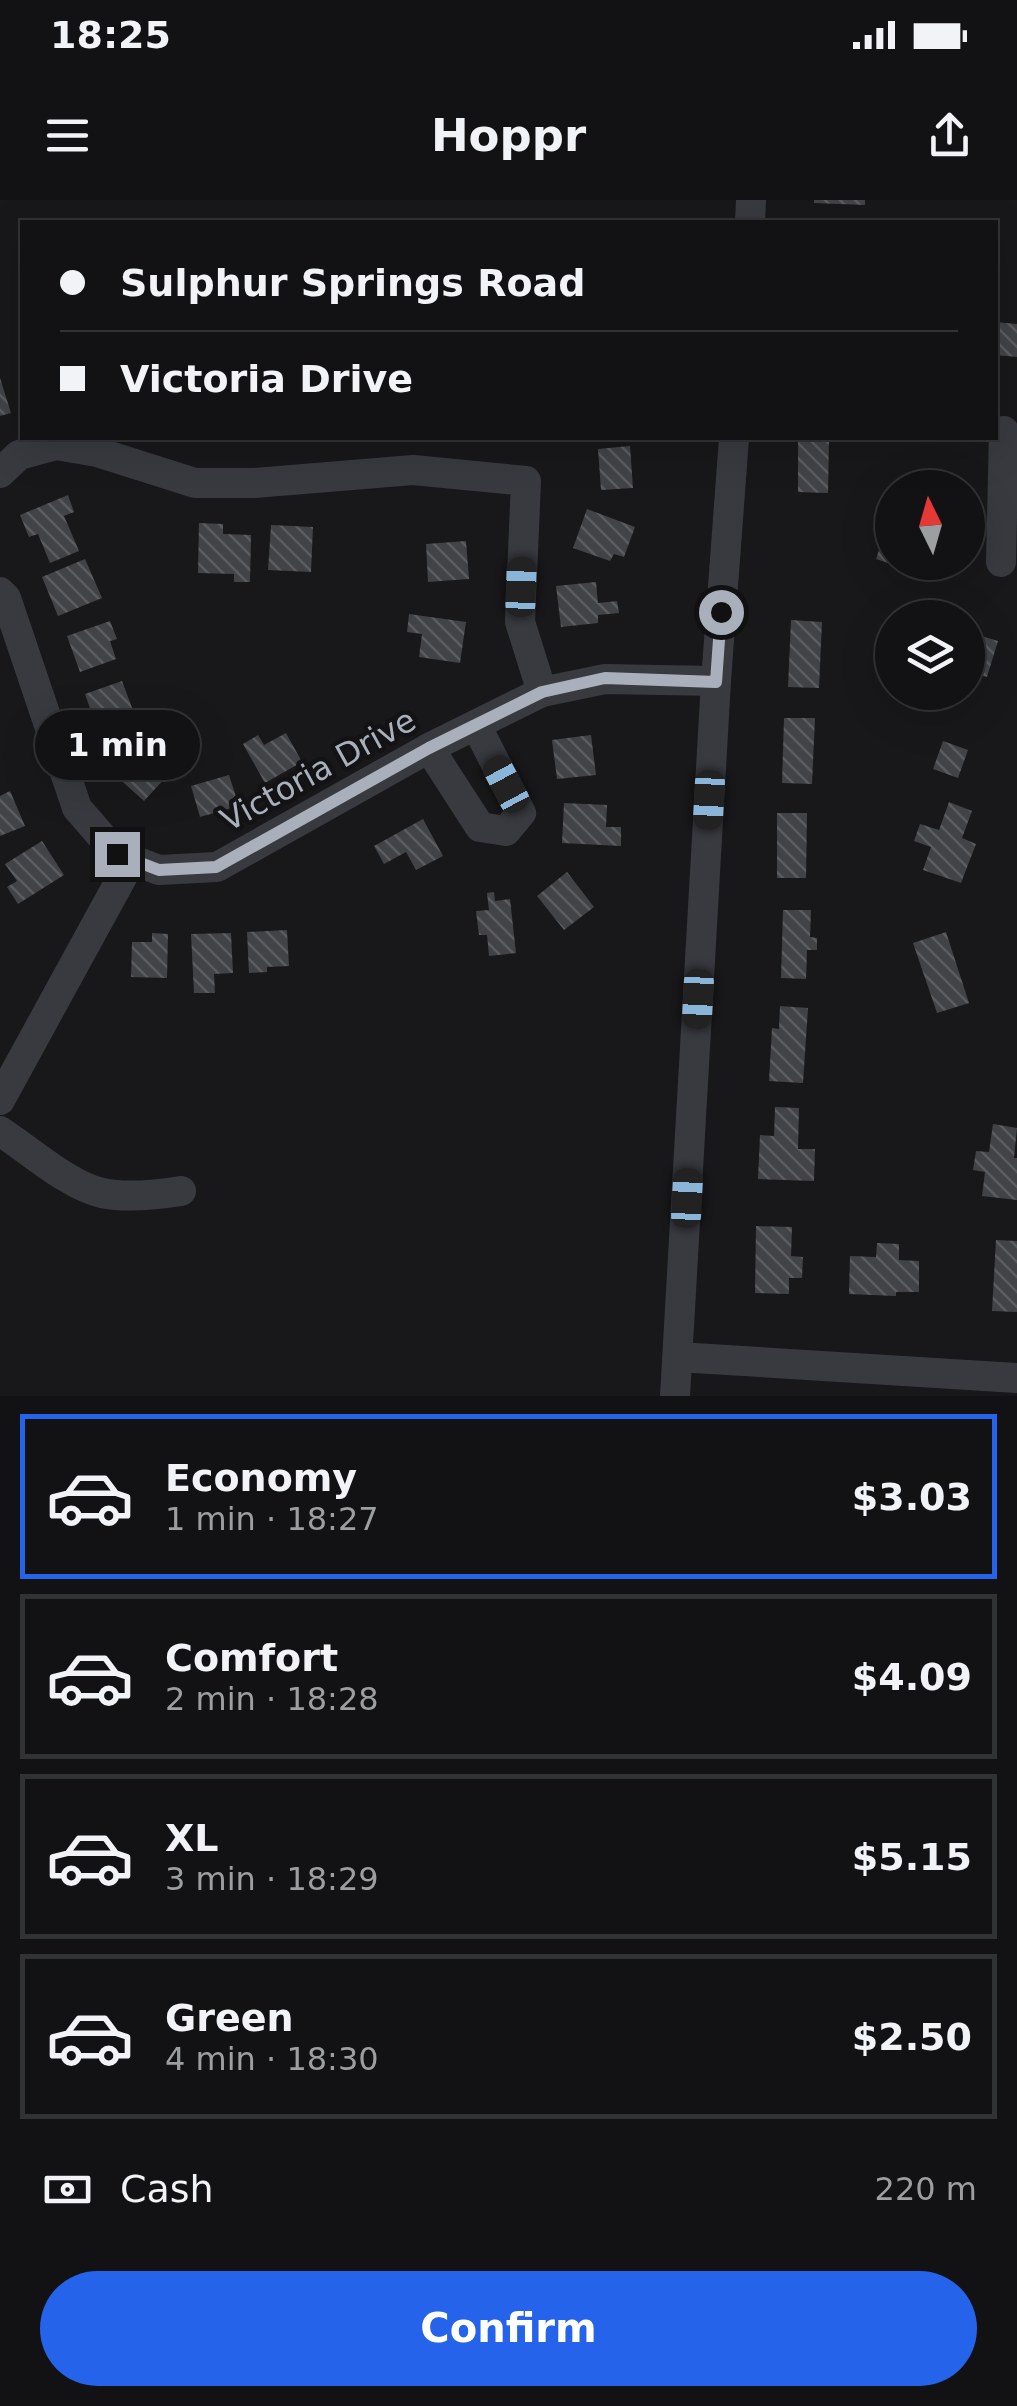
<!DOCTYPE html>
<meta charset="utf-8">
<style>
body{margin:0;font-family:"DejaVu Sans",sans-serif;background:#1f2022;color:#f1f3f6;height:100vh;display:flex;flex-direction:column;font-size:38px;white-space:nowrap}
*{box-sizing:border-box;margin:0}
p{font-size:32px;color:#9c9ea0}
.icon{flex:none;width:55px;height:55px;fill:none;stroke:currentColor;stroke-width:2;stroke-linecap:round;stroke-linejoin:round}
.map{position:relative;height:1196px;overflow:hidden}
.side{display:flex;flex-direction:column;background:#121214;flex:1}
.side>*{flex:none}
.guide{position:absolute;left:20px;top:20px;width:978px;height:220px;border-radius:0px;box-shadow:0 10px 40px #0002,0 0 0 2px #313234;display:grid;align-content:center;height:220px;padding:0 40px;background:#121214}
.needle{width:65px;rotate:355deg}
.fabs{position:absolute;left:875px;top:270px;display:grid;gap:20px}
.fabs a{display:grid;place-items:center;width:110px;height:110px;border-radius:50%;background:#121214;box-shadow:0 10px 40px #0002,0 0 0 2px #313234;font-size:50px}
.end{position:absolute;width:45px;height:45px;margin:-22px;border:12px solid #a9b0bb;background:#111;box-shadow:0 0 0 5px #111}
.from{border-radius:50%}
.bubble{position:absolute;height:70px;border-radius:35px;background:#121214;box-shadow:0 10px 40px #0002,0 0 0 2px #313234;font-size:32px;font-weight:600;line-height:70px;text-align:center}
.car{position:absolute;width:30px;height:60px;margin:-30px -15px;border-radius:12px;box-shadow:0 0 8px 2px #0007;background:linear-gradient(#222 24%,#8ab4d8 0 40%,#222 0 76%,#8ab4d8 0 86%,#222 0)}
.guide b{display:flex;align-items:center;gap:35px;height:95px;font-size:38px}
.guide b+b{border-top:2px solid #313234}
.guide i{width:25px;height:25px;background:#f1f3f6}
ul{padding:18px 0 0;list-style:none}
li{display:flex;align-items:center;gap:30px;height:165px;margin:0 20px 15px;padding:0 20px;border:5px solid #313234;border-radius:0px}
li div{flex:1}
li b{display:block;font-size:38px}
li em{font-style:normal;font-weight:600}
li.on{border-color:#2563eb}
li>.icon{width:90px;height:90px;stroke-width:1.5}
.pay{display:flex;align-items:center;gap:25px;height:110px;padding:0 40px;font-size:38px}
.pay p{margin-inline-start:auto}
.action{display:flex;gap:20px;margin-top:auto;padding:20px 40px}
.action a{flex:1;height:115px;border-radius:60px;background:#2563eb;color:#fff;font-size:40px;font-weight:600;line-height:115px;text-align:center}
.status{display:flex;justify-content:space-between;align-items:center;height:70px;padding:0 50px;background:#121214;direction:ltr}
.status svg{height:28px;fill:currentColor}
header{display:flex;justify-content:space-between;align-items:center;height:130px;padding:0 40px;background:#121214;font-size:45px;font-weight:600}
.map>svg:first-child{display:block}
.building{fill:url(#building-back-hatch)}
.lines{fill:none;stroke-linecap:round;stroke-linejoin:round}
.minor{stroke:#393a40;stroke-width:30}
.route{stroke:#a9b0bb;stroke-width:12}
.labels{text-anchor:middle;stroke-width:9;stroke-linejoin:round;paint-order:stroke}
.street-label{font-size:32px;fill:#a9b0bb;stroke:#131315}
</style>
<div class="status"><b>18:25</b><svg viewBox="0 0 49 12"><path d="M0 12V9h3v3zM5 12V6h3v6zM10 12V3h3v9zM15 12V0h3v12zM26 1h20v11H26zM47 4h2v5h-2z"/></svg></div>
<header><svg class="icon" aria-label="menu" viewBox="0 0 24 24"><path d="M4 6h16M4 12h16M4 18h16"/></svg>Hoppr<svg class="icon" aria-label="share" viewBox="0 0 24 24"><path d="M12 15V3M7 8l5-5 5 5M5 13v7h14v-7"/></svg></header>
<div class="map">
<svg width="1017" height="1196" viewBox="0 0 1017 1196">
<defs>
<pattern id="building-back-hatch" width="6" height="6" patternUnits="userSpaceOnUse" patternTransform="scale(2.5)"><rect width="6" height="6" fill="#424347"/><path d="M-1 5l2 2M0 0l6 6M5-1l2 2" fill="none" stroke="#5a5c60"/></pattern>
</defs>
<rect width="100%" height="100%" fill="#18181a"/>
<g class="building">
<path d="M814,0h51v5l-51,-2z"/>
<path d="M996,122l21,2v33l-22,-2z"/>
<path d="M0,178l11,35 -11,3z"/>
<path d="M798,238h31l-1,55 -30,-1z"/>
<path d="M630,246l3,42 -32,2 -3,-41z"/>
<path d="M68,295l6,17 -10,4 15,35 -29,12 -12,-29 -9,3 -9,-22z"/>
<path d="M883,307l9,3v52h16l-2,7 -30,-10 9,-27 -9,-3z"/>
<path d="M587,309l48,18 -11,30 -10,-3 -4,7 -37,-13z"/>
<path d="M199,323l24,1v10l28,1 -1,47h-16v-8l-36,-1z"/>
<path d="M271,325l42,2 -2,45 -43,-2z"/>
<path d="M466,341l3,38 -41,3 -2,-38z"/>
<path d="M85,359l17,39 -44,18 -16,-39z"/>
<path d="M596,382l2,21 19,-2 2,12 -21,2v8l-37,4 -5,-41z"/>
<path d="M409,414l57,8 -6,41 -41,-6 3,-23 -15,-2z"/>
<path d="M791,420l31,2 -3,66 -31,-1z"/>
<path d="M110,421l7,18 -7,2 6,18 -36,13 -13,-36z"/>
<path d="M968,432l30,9 -11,36 -19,-5z"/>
<path d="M122,481l15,40 -38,13 -14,-40z"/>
<path d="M784,518h31l-3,66 -30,-1z"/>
<path d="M286,533l16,29 -37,21 -22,-39 15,-9 6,10z"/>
<path d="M591,535l5,40 -39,4 -5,-39z"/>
<path d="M148,539l29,26 -33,36 -29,-26z"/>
<path d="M943,541l25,9 -10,28 -25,-9z"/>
<path d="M229,575l10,31 -39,11 -9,-31z"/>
<path d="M10,591l15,35 -25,10v-40z"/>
<path d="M949,602l23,9 -10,27 14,6 -15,39 -38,-13 8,-23 -17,-6 6,-17 19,6z"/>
<path d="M564,603l43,2 -1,22h15v19l-59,-3z"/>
<path d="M777,613h30l-1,65h-29z"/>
<path d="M423,619l20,37 -27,14 -10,-18 -22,12 -10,-18z"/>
<path d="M42,641l22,34 -46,29 -11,-17 10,-6 -12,-17z"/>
<path d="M567,672l27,35 -30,23 -27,-34z"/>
<path d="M494,692l1,9 15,-2 6,54 -27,3 -2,-21h-8l-3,-24 13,-1 -2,-17z"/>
<path d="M783,710h28l-1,27 7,1v12h-10l-1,29 -25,-1z"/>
<path d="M287,730l2,36 -22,1v5l-18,1 -2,-41z"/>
<path d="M946,732l23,71 -32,10 -24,-70z"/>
<path d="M152,733l16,1 -1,44 -36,-1 1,-35h20z"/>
<path d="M231,733l2,40 -19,1 1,19h-21l-3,-59z"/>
<path d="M780,806l28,2 -5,75 -34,-2 3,-53 7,1z"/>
<path d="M775,907l24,1 -1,41h17l-1,32 -56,-2 2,-44 14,1z"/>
<path d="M993,924l24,4 -3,30h3v42l-35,-4 3,-24 -12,-2 3,-19 13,1z"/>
<path d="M756,1026l36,1 -1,29 12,1 -1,21h-13v16l-34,-1z"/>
<path d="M996,1040l21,1v71l-25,-1z"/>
<path d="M877,1043l22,1v16l20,1v31h-23v4l-47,-2 1,-38 26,1z"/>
</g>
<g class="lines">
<g class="minor">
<path d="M750,22l1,-22"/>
<path d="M0,273l19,-18 37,-10 41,7 98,31h59l159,-13 113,11 -6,141 22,70"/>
<path d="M1001,362l3,-131"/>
<path d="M0,392l6,6 71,210 40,46 42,16 58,-3 212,-119 113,-56 63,-13 111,2"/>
<path d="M429,548l51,79 26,4 15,-18 -45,-88"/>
<path d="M0,900l132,-241"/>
<path d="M0,931c28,18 69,55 102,62 24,5 54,2 79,-2"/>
<path d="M678,1157l339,21"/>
<path d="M675,1196l41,-715 18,-243"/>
</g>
</g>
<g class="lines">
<path class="route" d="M117,654l42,16 57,-3 213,-119 113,-56 63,-14 111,4 5,-70"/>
</g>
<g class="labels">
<g class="street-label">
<text transform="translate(318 570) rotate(-29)" y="11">Victoria Drive</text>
</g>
</g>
</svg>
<div class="fabs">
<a><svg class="needle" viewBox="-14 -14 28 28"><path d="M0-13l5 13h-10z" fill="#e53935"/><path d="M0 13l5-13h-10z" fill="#9c9ea0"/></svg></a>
<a><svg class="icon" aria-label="layers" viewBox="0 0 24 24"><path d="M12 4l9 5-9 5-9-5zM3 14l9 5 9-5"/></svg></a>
</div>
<i class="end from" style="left:721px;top:412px"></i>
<i class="end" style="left:117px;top:654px"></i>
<div class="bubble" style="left:35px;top:510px;width:165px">1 min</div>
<i class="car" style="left:521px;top:387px;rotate:2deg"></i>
<i class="car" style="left:506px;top:584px;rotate:332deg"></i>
<i class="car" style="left:709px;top:600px;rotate:183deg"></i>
<i class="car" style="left:698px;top:799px;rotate:183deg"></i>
<i class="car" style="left:687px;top:998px;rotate:3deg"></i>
<div class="guide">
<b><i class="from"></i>Sulphur Springs Road</b>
<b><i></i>Victoria Drive</b>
</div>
</div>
<section class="side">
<ul>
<li class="on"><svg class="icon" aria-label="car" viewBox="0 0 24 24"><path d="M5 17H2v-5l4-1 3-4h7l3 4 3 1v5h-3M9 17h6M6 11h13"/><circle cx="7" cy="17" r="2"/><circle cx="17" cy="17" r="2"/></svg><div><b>Economy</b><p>1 min · 18:27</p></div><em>$3.03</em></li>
<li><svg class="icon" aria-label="car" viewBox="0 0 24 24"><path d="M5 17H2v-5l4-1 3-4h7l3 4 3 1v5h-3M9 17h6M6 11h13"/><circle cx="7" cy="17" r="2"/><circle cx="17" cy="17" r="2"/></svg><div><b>Comfort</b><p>2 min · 18:28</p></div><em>$4.09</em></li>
<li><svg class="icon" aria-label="car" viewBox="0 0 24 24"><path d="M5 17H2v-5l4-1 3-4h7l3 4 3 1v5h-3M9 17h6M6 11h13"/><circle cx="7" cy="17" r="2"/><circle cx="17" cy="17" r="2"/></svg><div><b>XL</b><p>3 min · 18:29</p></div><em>$5.15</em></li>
<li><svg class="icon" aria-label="car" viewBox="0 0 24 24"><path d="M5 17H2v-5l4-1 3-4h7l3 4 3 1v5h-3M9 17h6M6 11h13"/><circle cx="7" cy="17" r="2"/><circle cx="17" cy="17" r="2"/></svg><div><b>Green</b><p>4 min · 18:30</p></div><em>$2.50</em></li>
</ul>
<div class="pay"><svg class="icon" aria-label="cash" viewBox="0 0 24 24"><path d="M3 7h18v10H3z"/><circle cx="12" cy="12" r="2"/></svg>Cash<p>220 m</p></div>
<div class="action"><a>Confirm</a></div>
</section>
